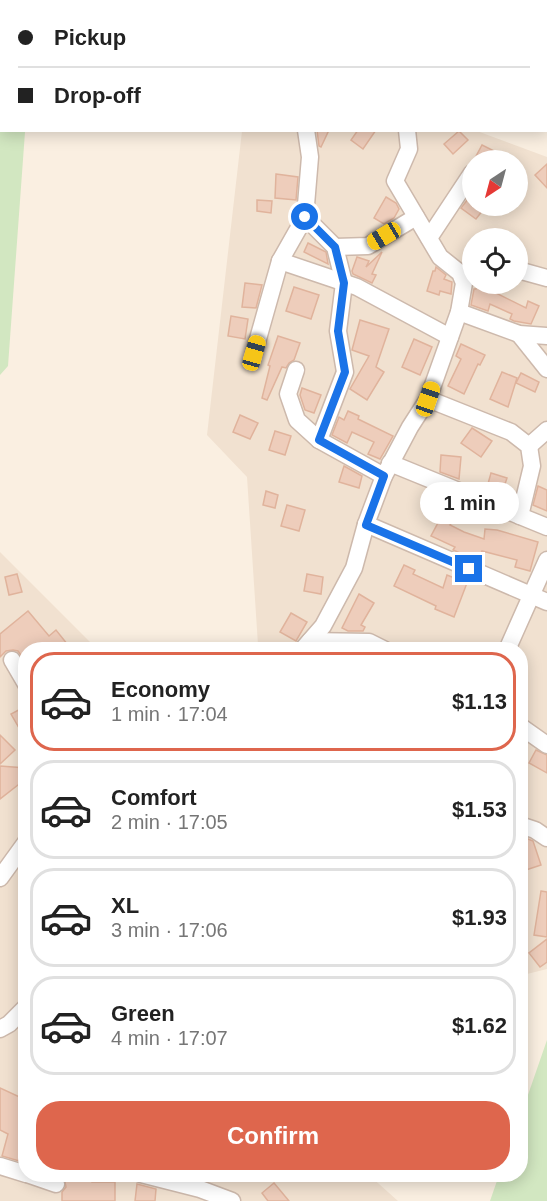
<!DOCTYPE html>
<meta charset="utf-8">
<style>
body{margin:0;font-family:Helvetica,sans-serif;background:#f6f6f6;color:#222;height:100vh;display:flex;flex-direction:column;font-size:22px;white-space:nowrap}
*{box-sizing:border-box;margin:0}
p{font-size:20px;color:#767676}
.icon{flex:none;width:33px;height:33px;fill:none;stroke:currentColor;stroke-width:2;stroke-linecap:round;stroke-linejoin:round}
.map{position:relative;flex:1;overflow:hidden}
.details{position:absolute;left:18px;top:642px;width:510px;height:540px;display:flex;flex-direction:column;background:#fff;border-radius:24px;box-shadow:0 3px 15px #0003}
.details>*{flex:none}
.hud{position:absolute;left:0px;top:0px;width:548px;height:132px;box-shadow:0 3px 15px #0003;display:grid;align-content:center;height:132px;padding:0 18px;background:#fff}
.needle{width:39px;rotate:216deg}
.tools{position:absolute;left:462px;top:150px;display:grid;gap:12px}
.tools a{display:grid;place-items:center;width:66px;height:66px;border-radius:50%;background:#fff;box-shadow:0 3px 15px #0003;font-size:30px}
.end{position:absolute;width:27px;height:27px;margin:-14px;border:8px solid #1a73e8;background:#fff;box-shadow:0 0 0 3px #fff}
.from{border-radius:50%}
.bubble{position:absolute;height:42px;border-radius:21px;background:#fff;box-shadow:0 3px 15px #0003;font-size:20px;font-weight:800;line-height:42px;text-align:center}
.car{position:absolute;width:18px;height:36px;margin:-18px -9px;border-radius:8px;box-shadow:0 0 4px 2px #0007;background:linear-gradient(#f5c518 24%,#345 0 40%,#f5c518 0 76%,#345 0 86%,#f5c518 0)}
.hud b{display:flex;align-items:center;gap:21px;height:57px;font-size:22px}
.hud b+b{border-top:2px solid #e0e0e0}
.hud i{width:15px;height:15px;background:#222}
ul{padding:10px 0 0;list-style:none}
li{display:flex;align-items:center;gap:18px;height:99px;margin:0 12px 9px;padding:0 6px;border:3px solid #e0e0e0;border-radius:24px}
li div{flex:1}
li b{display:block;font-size:22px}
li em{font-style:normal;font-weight:800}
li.selected{border-color:#de664d}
li>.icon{width:54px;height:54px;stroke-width:1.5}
.button{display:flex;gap:12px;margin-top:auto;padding:12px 18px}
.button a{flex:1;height:69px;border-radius:24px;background:#de664d;color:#fff;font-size:24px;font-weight:800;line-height:69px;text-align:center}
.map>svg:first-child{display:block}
.residential{fill:#f1e1d0;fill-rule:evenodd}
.green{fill:#d2e7c1}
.building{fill:#eecdbb;stroke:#e0b39c;stroke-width:1.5}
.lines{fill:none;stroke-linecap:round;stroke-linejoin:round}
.minor-casing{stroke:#cdb9ac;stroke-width:19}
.minor{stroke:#fff;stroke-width:16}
.route{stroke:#1a73e8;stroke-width:8}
</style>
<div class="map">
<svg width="547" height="1201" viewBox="0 0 547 1201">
<rect width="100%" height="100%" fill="#faefe1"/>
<g class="residential">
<path d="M242,131h235l70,26v812l-20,5 -6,-12 -1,-312 -256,-1 -6,-4 -11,-168 -40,-42zM472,160h46v46h-46zM472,238h46v46h-46z"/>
<path d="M0,552l97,97 -71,1v524l343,1 29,26h-398z"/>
</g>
<g class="green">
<path d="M0,124l2,6 23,2 -17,234 -8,9z"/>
<path d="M547,1040v161h-57l9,-26 21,-1 1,-59z"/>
</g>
<g class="building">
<path d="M317,130h12l-8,17 -2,-1z"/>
<path d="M358,130h18l-13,19 -12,-9z"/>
<path d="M459,131l9,9 -15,14 -9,-10z"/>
<path d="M482,145l30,15h-38z"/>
<path d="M547,164v24l-12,-13z"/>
<path d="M276,174l22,3 -2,23 -21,-2z"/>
<path d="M386,197l10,6 3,6 -5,9 -10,6 -10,-6z"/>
<path d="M468,199l4,3v4h5l6,4 -7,9 -15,-11z"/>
<path d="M257,200l15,1 -1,12 -14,-2z"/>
<path d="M308,243l18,9 2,12 -24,-12z"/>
<path d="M382,252l-10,22 4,1 -4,8 -19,-9 -1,-3 5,-14 12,4 -3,6z"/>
<path d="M436,267l10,8 -2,4 8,3 -1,12 -11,-3 -1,4 -12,-4 6,-20h2z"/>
<path d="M245,283l17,2 -6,23 -14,-1z"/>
<path d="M477,286l17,6 32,16 2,-7 11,5 -8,18 -17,-3 -4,-2 2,-5 -22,-10 -2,7 -17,-6 3,-16h2z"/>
<path d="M294,287l25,8 -8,24 -25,-8z"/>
<path d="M231,316l17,3 -3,20 -17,-3z"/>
<path d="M360,320l29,9 -13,38 8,5 -17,28 -17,-11 19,-33 -17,-6z"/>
<path d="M278,336l22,7 -6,17 -5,3 -3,5 -4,-1 -15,33 -5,-2 8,-32 -2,-1z"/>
<path d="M414,339l18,8 -12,28 -18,-8z"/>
<path d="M461,344l24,11 -5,10 -2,-1 -14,30 -16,-8 13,-27 -5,-3z"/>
<path d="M502,372l15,6 -9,29 -18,-8z"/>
<path d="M521,373l18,9 -4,10 -19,-9z"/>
<path d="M302,388l19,7 -7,18 -9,-3 -5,-15z"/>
<path d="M348,411l11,5 -1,3 35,17 -13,23 -12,-5 6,-12 -22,-10 -5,11 -15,-8 7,-18 5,3z"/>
<path d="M240,415l18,8 -8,16 -17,-7z"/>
<path d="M472,428l20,13 -11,16 -20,-14z"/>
<path d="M275,431l16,5 -6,19 -16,-5z"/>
<path d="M441,455l20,2 -2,22 -19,-7z"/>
<path d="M344,466l18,10 -3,12 -20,-6z"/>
<path d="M491,473l16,5 -6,18 -15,-5z"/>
<path d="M538,486l9,4v21l-14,-6z"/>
<path d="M266,491l12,4 -3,13 -12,-3z"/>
<path d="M448,504l11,6 -9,15 14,7 20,7 1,-10 12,1 41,12 -8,29 -15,-4 2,-7 -35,-9 -4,10 -25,-11 2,-3 -24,-11z"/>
<path d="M287,505l18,5 -6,21 -18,-5z"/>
<path d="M404,565l11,5 -2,4 30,14 4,-13 20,8 -13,34 -19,-8 1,-3 -42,-20z"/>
<path d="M17,574l5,18 -13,3 -4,-18z"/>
<path d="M307,574l16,3 -2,17 -17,-3z"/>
<path d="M359,594l15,9 -13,22 4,2 -2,4h-15l-6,-3z"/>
<path d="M28,611l21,25 7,-6 16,20h-46v12l-8,-11 -5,-1 -7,1 -6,6v-23z"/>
<path d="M291,613l16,9 -11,19 -16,-9z"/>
<path d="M26,706v34l-15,-26z"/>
<path d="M0,735l15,15 -15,14z"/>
<path d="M536,750l11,5v18l-18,-10z"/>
<path d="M0,766l26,2v18l-8,-1 -18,14z"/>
<path d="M528,839l5,2 8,24 -21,7v-31z"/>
<path d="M541,891l6,1v45l-13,-2z"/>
<path d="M547,939v23l-7,5 -11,-14z"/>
<path d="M0,1088l26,12v63l-24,-7 6,-22 -8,-4z"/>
<path d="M64,1177l28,1v4h23v19h-53v-9l4,-5z"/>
<path d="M274,1183l15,18h-21l-6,-8z"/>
<path d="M137,1184l19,5 -1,12h-20z"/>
</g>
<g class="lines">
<g class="minor-casing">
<g id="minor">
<path d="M305,217l30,30 9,36 -6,48 7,41 -26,68"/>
<path d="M429,238l43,-65"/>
<path d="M335,247l33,-1 48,-29"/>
<path d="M280,261l77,26 93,50"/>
<path d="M518,270l29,8"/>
<path d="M459,312l60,22 28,2"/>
<path d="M519,334l28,35"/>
<path d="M254,353l26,-92 25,-44 5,-60 -4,-27"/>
<path d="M296,370l-8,24 9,26 22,20 65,36"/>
<path d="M428,399l83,33 18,14 3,20 -12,50"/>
<path d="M529,446l18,-16"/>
<path d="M390,463l157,64"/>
<path d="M366,524l181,78"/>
<path d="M310,641l59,1 16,8"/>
<path d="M302,650l21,-24 31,-58 12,-44 18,-48 26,-49 18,-28 31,-87 5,-29 -4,-10 -20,-16 -45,-76 14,-32 -2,-19"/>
<path d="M507,650l40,-90"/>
<path d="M12,660l14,24"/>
<path d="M520,726l27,19"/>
<path d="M520,825l15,5 12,8"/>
<path d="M0,878l26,-36"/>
<path d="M0,1029l9,-5 17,-17"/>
<path d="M0,1166l26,8"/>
<path d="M27,1174l29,10"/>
<path d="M141,1174l59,15 32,12"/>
</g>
</g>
<use href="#minor" class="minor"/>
</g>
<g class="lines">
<path class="route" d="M305,217l30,30 9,36 -6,48 7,41 -26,68 65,36 -18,49 103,44"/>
</g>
</svg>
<div class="tools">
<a><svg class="needle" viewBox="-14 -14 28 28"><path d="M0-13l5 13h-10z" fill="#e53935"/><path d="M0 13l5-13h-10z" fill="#767676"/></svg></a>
<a><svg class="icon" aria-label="locate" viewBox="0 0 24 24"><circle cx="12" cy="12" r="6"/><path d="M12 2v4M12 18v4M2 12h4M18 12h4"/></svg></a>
</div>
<i class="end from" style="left:305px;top:217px"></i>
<i class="end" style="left:469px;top:569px"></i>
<div class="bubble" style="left:420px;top:482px;width:99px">1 min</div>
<i class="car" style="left:384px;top:236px;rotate:239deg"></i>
<i class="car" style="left:254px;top:353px;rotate:16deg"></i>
<i class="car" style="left:428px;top:399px;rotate:19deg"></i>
<div class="hud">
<b><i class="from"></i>Pickup</b>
<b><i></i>Drop-off</b>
</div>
<section class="details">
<ul>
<li class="selected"><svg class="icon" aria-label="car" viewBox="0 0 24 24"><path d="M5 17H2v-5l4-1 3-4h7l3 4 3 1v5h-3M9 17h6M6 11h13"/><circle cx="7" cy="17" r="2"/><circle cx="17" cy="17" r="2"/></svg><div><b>Economy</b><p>1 min · 17:04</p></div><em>$1.13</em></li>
<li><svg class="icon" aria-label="car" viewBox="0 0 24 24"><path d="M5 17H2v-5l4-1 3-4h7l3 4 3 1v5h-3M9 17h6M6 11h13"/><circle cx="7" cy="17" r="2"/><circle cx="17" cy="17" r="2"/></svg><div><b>Comfort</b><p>2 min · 17:05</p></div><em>$1.53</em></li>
<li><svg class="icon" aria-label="car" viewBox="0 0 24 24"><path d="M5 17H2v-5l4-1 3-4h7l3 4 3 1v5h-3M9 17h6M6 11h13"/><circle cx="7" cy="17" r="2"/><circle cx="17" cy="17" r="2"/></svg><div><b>XL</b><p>3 min · 17:06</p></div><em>$1.93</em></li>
<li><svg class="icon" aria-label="car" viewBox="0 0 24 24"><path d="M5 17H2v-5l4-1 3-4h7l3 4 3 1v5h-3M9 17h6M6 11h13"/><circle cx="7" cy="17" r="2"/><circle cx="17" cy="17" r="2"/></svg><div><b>Green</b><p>4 min · 17:07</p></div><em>$1.62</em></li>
</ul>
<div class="button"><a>Confirm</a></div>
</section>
</div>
